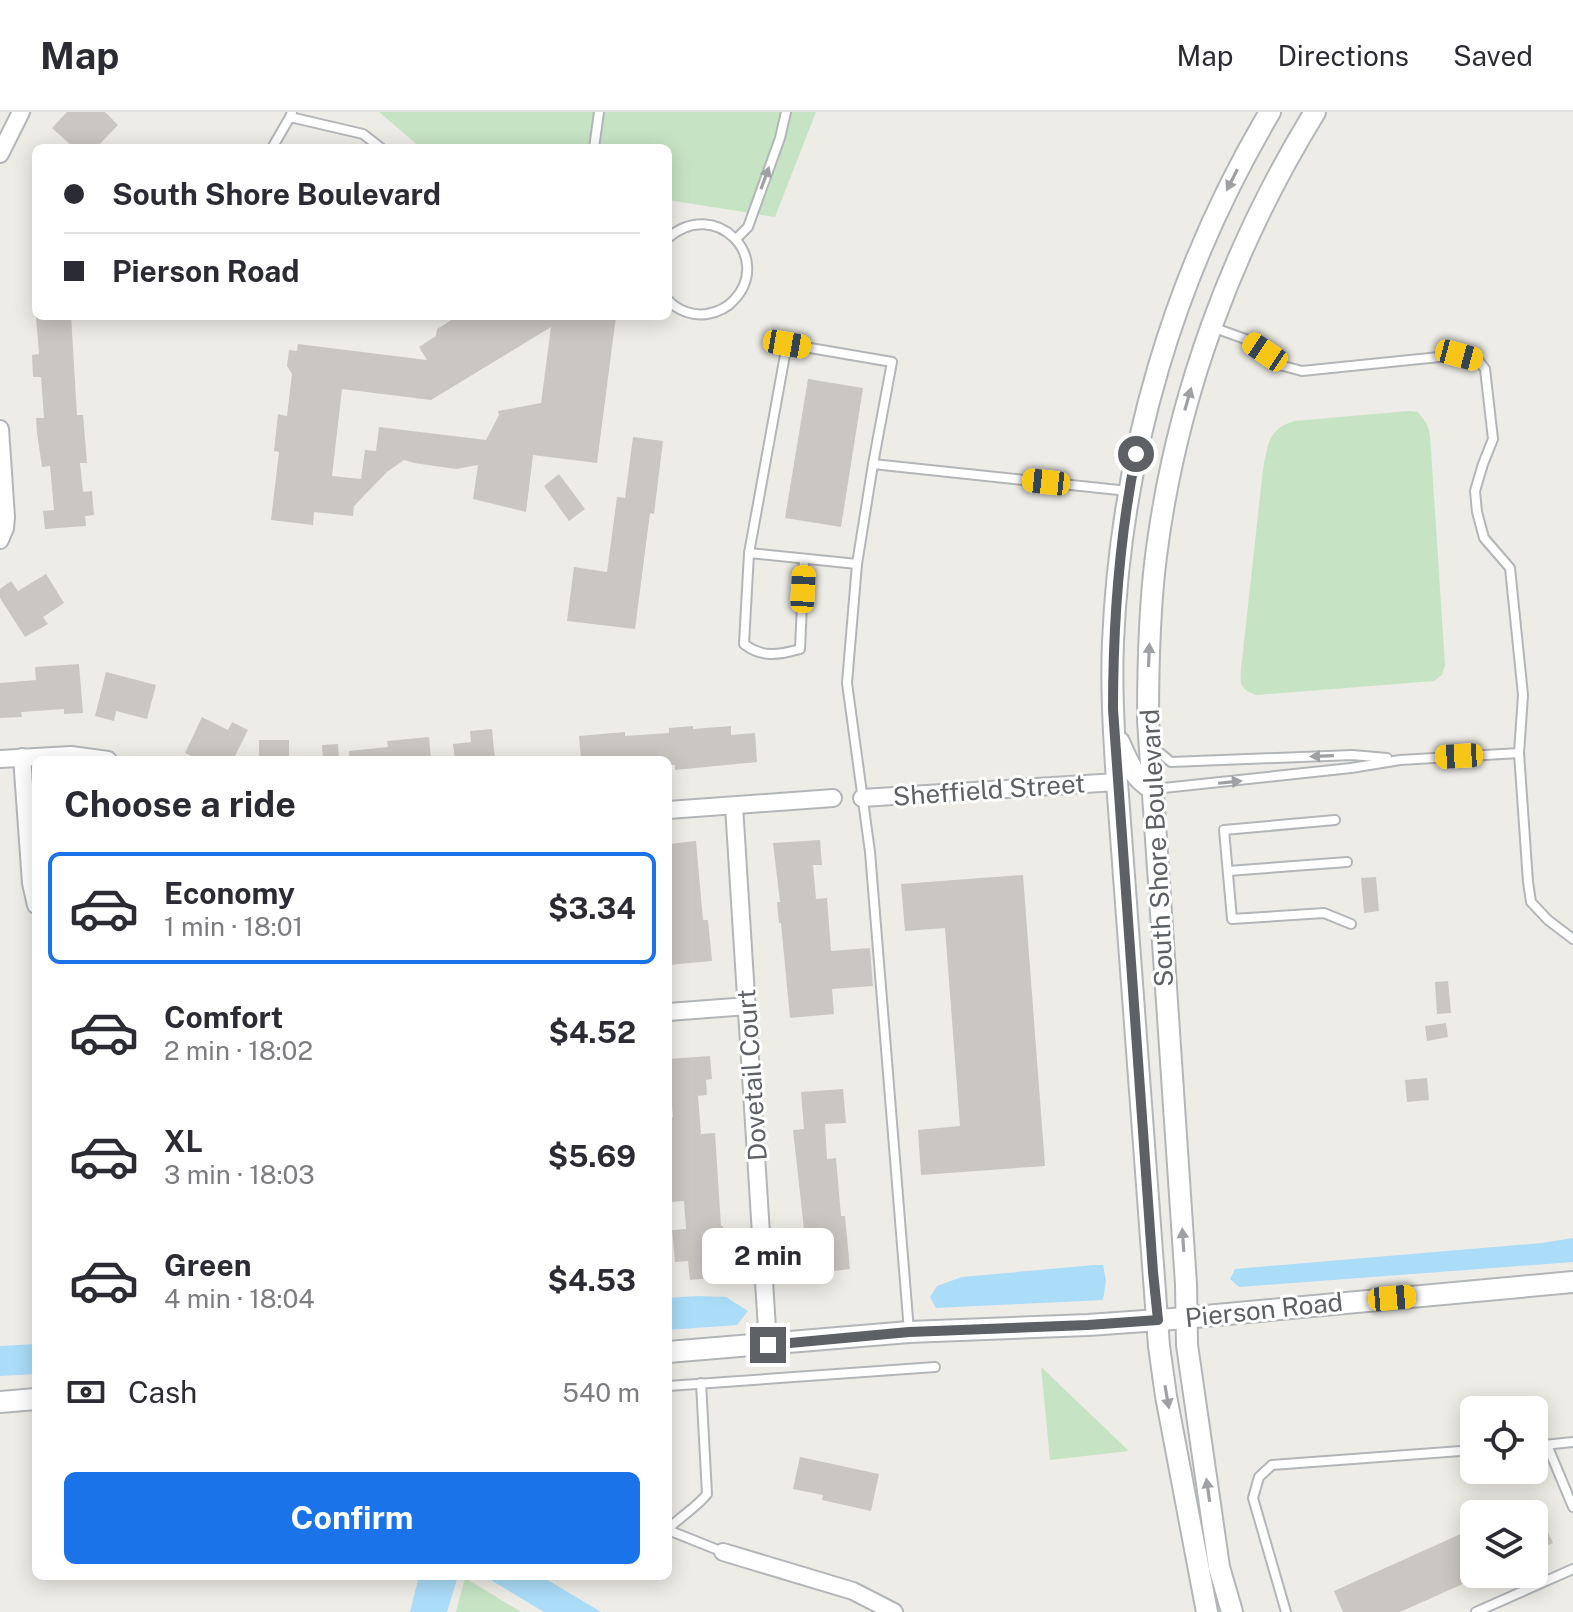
<!DOCTYPE html>
<meta charset="utf-8">
<style>
body{margin:0;font-family:"Public Sans",sans-serif;background:#f2f2f3;color:#2b2b33;height:100vh;display:flex;flex-direction:column;font-size:30px;white-space:nowrap}
*{box-sizing:border-box;margin:0}
p{font-size:26px;color:#7c7c81}
.icon{flex:none;width:44px;height:44px;fill:none;stroke:currentColor;stroke-width:2;stroke-linecap:round;stroke-linejoin:round}
.map{position:relative;flex:1;overflow:hidden}
.side{position:absolute;left:32px;top:644px;width:640px;height:824px;display:flex;flex-direction:column;background:#fff;border-radius:12px;box-shadow:0 4px 20px #0003}
.side>*{flex:none}
.top-card{position:absolute;left:32px;top:32px;width:640px;height:176px;border-radius:12px;box-shadow:0 4px 20px #0003;display:grid;align-content:center;height:176px;padding:0 32px;background:#fff}
.buttons{position:absolute;left:1460px;top:1284px;display:grid;gap:16px}
.buttons a{display:grid;place-items:center;width:88px;height:88px;border-radius:12px;background:#fff;box-shadow:0 4px 20px #0003;font-size:40px}
.end{position:absolute;width:36px;height:36px;margin:-18px;border:10px solid #5d6165;background:#fff;box-shadow:0 0 0 4px #fff}
.from{border-radius:50%}
.bubble{position:absolute;height:56px;border-radius:12px;background:#fff;box-shadow:0 4px 20px #0003;font-size:26px;font-weight:700;line-height:56px;text-align:center}
.car{position:absolute;width:24px;height:48px;margin:-24px -12px;border-radius:10px;box-shadow:0 0 6px 2px #0007;background:linear-gradient(#f5c518 24%,#345 0 40%,#f5c518 0 76%,#345 0 86%,#f5c518 0)}
.top-card b{display:flex;align-items:center;gap:28px;height:76px;font-size:30px}
.top-card b+b{border-top:2px solid #e1e1e2}
.top-card i{width:20px;height:20px;background:#2b2b33}
ul{padding:0;list-style:none}
li{display:flex;align-items:center;gap:24px;height:112px;margin:0 16px 12px;padding:0 16px;border:4px solid transparent;border-radius:12px}
li div{flex:1}
li b{display:block;font-size:30px}
li em{font-style:normal;font-weight:700}
li.selected{border-color:#1a73e8}
li>.icon{width:72px;height:72px;stroke-width:1.5}
h2{padding:0 32px;font-size:36px;line-height:96px}
.pay{display:flex;align-items:center;gap:20px;height:88px;padding:0 32px;font-size:30px}
.pay p{margin-inline-start:auto}
.cta{display:flex;gap:16px;margin-top:auto;padding:16px 32px}
.cta a{flex:1;height:92px;border-radius:12px;background:#1a73e8;color:#fff;font-size:32px;font-weight:700;line-height:92px;text-align:center}
header{display:flex;align-items:center;gap:48px;box-sizing:border-box;height:112px;padding:0 40px;background:#fff;border-bottom:2px solid #e1e1e2}
header strong{font-size:38px}
nav{display:flex;gap:44px;margin-inline-start:auto;font-size:28px}
.map>svg:first-child{display:block}
.green{fill:#c6e4c4}
.water{fill:#abddf9}
.building{fill:#cac7c2;fill-rule:evenodd}
.lines{fill:none;stroke-linecap:round;stroke-linejoin:round}
.service-casing{stroke:#b3b6b9;stroke-width:12}
.minor-casing{stroke:#b3b6b9;stroke-width:20}
.tertiary-casing{stroke:#b3b6b9;stroke-width:24}
.service{stroke:#fff;stroke-width:8}
.minor{stroke:#fff;stroke-width:16}
.tertiary{stroke:#fff;stroke-width:20}
.oneway{fill:#9ea0a3}
.route{stroke:#5d6165;stroke-width:10}
.labels{text-anchor:middle;stroke-width:6;stroke-linejoin:round;paint-order:stroke}
.street-label{font-size:26px;fill:#5d6165;stroke:#fff}
</style>
<header>
<strong>Map</strong>
<nav><a>Map</a><a>Directions</a><a>Saved</a></nav>
</header>
<div class="map">
<svg width="1573" height="1500" viewBox="0 0 1573 1500">
<rect width="100%" height="100%" fill="#eeece6"/>
<g class="green">
<path d="M379,0h437l-41,105 -107,-17v-52h-247z"/>
<path d="M1408,299l10,1 9,12 3,11 15,230 -3,10 -8,6 -178,14c-16,-6 -16,-10 -15,-26l22,-200c5,-24 5,-41 32,-48z"/>
<path d="M1041,1255l88,84 -79,9z"/>
<path d="M465,1466l56,34h-65z"/>
</g>
<g class="water">
<path d="M1573,1126v24l-334,25 -9,-8 5,-10 307,-26z"/>
<path d="M1094,1153h9l3,16 -3,19 -167,8 -6,-11 7,-11 25,-9z"/>
<path d="M697,1184l29,1 22,14 -11,14 -69,5v-32z"/>
<path d="M36,1232v30l-36,2v-30z"/>
<path d="M419,1464h39l-11,36h-37z"/>
<path d="M484,1464h57l60,36h-57z"/>
</g>
<g class="building">
<path d="M67,0h38l13,13 -22,23h-22l-22,-20z"/>
<path d="M36,204h35l6,99h6l4,48h-7l3,29 9,-1 2,24 -9,1 1,10 -41,3 -2,-18 11,-1 -4,-44 -8,1 -5,-34 -1,-15h8l-3,-41h-8l-1,-22 7,-1z"/>
<path d="M458,204h158l-19,147 -64,-8 -7,57 -53,-13 5,-34 -22,4 -42,-6 -10,-3 -17,12 -33,34 -1,10 -39,-4 -1,13 -42,-5 8,-68 -5,-1 4,-37 9,2 5,-42 -5,-8 2,-16 8,1 1,-7 129,16 -8,-13 17,-11 1,-7zM551,215l-10,76 -43,8 1,4 -13,25 -107,-13 -3,24 -11,-1 -4,29 -29,-3 10,-87 89,11z"/>
<path d="M808,267l55,9 -22,139 -56,-9z"/>
<path d="M633,325l30,4 -9,73 -4,-1 -15,116 -68,-8 7,-54 33,5 10,-75 8,1z"/>
<path d="M559,362l26,35 -16,12 -25,-35z"/>
<path d="M46,462l18,29 -21,14 5,7 -23,13 -25,-39v-9l11,-8 7,10z"/>
<path d="M79,552l4,49 -19,1v-5l-43,3 1,5 -22,1v-35l36,-3 -1,-13z"/>
<path d="M106,560l50,13 -9,34 -31,-8 -2,10 -19,-5z"/>
<path d="M202,605l26,13 4,-8 16,8 -15,30h-33l-15,-7z"/>
<path d="M693,614v3l38,-3v9l24,-2 2,29 -82,8v-5h-7v-5h-87l-2,-24 46,-4v4l44,-3v-5z"/>
<path d="M492,617l3,31h-40l-2,-16 18,-2 -1,-11z"/>
<path d="M429,625l2,23h-82v-9l39,-4 -1,-6z"/>
<rect x="259" y="628" width="30" height="20"/>
<path d="M338,632l1,16h-16l-1,-15z"/>
<path d="M820,728l2,25h-9l3,34 11,-1 4,53 39,-3 3,38 -41,3 2,25 -44,4 -9,-95h-2l-2,-21h3l-7,-59z"/>
<path d="M696,729l7,79h5l4,41 -44,4v-121z"/>
<path d="M1023,763l22,291 -124,9 -3,-45 42,-4 -15,-198 -40,3 -4,-47z"/>
<path d="M1376,765l3,34 -15,2 -3,-35z"/>
<path d="M1448,869l3,32 -14,1 -2,-32z"/>
<path d="M1446,911l2,14 -21,4 -2,-15z"/>
<path d="M710,944l2,23 -6,1 1,15 -9,1 3,38 14,-1 6,93h2l1,19 -5,1 3,31 -32,3 -2,-19 -13,1 -3,-32 14,-1 -2,-28 -13,1 -3,-34v-50l5,-1 -3,-30h-2v-28z"/>
<path d="M1427,966l2,22 -22,2 -2,-22z"/>
<path d="M843,977l3,34 -21,1 2,35 9,-1 5,58h4l5,53 -41,5 -16,-144 11,-1 -3,-37z"/>
<path d="M800,1345l79,17 -8,37 -49,-11 1,-5 -30,-6z"/>
<path d="M1534,1389l19,42 -19,8z"/>
<path d="M1474,1416v51l-74,33h-57l-9,-21z"/>
</g>
<g class="lines">
<g class="service-casing">
<g id="service">
<path d="M292,0l-2,5 73,17 18,14"/>
<path d="M272,36l18,-31"/>
<path d="M594,36l5,-36"/>
<path d="M668,126c47,-41 106,19 66,62 -7,8 -16,12 -27,14 -14,2 -29,-3 -39,-14"/>
<path d="M736,127l12,-12 32,-89 6,-26"/>
<path d="M1212,215l36,13 17,12 11,12 26,7 157,-16 19,5 7,9 8,70 -10,25 -8,27 2,21 7,26 26,30 13,127 -4,58 9,129 3,20 17,18 25,19"/>
<path d="M873,352l-16,100 -108,-11 38,-209 105,18 -19,102 255,27"/>
<path d="M749,441l-5,91c18,14 35,11 56,5l4,-90"/>
<path d="M857,452l-10,119 23,169 39,479"/>
<path d="M1154,636l17,14 181,-7 35,3"/>
<path d="M1154,677l197,-21 49,-8 119,-7"/>
<path d="M1335,708l-111,10 8,89 92,-6 27,11"/>
<path d="M1228,759l119,-9"/>
<path d="M668,1274l267,-19"/>
<path d="M1547,1333l26,62"/>
<path d="M1534,1334l39,-4"/>
<path d="M668,1417c11,-11 31,-24 39,-35l-6,-111"/>
<path d="M668,1418l55,22"/>
<path d="M1286,1500l-33,-114 6,-21 13,-12 202,-15"/>
<path d="M1476,1500l97,-43"/>
</g>
</g>
<g class="minor-casing">
<g id="minor">
<path d="M0,42l21,-42"/>
<path d="M0,317l6,88 -1,11 -5,12"/>
<path d="M22,645l9,126 5,22"/>
<path d="M0,647l71,-4 37,5"/>
<path d="M862,686l255,-16"/>
<path d="M734,694l34,539"/>
<path d="M668,698l165,-12"/>
<path d="M668,900l80,-6"/>
<path d="M723,1440l130,39 41,21"/>
</g>
</g>
<g class="tertiary-casing">
<g id="tertiary">
<path d="M1119,630c9,20 14,35 34,47"/>
<path d="M668,1240l241,-20 179,-7 85,-6 400,-37"/>
<path d="M0,1290l36,-3"/>
<path d="M1207,1500l-41,-216 -7,-50 -42,-564c-3,-47 -6,-93 -4,-140 8,-188 61,-368 157,-530"/>
<path d="M1232,1500l-13,-45 -32,-222 -1,-61 -38,-564c0,-55 1,-109 8,-164 20,-158 76,-309 159,-444"/>
</g>
</g>
<use href="#service" class="service"/>
<use href="#minor" class="minor"/>
<use href="#tertiary" class="tertiary"/>
</g>
<defs><path id="oneway-solid" d="M-6-.8H1V-3.2L6.5 0L1 3.2V.8H-6Z" transform="scale(2)"/></defs>
<g class="oneway">
<use href="#oneway-solid" transform="translate(765 66) rotate(-70)"/>
<use href="#oneway-solid" transform="translate(1232 68) rotate(117)"/>
<use href="#oneway-solid" transform="translate(1188 287) rotate(-74)"/>
<use href="#oneway-solid" transform="translate(1149 543) rotate(-88)"/>
<use href="#oneway-solid" transform="translate(1322 644) rotate(178)"/>
<use href="#oneway-solid" transform="translate(1230 670) rotate(-6)"/>
<use href="#oneway-solid" transform="translate(1183 1128) rotate(-94)"/>
<use href="#oneway-solid" transform="translate(1167 1285) rotate(80)"/>
<use href="#oneway-solid" transform="translate(1208 1378) rotate(-98)"/>
</g>
<g class="lines">
<path class="route" d="M768,1233l141,-13 179,-7 70,-5 -5,-48 -40,-563c0,-86 6,-170 23,-255"/>
</g>
<g class="labels">
<g class="street-label">
<text transform="translate(989 678) rotate(-4)" y="9">Sheffield Street</text>
<text transform="translate(1157 736) rotate(-93)" y="9">South Shore Boulevard</text>
<text transform="translate(752 963) rotate(-94)" y="9">Dovetail Court</text>
<text transform="translate(1264 1198) rotate(-6)" y="9">Pierson Road</text>
</g>
</g>
</svg>
<div class="buttons">
<a><svg class="icon" aria-label="locate" viewBox="0 0 24 24"><circle cx="12" cy="12" r="6"/><path d="M12 2v4M12 18v4M2 12h4M18 12h4"/></svg></a>
<a><svg class="icon" aria-label="layers" viewBox="0 0 24 24"><path d="M12 4l9 5-9 5-9-5zM3 14l9 5 9-5"/></svg></a>
</div>
<i class="end from" style="left:1136px;top:342px"></i>
<i class="end" style="left:768px;top:1233px"></i>
<div class="bubble" style="left:702px;top:1116px;width:132px">2 min</div>
<i class="car" style="left:787px;top:232px;rotate:100deg"></i>
<i class="car" style="left:1265px;top:240px;rotate:304deg"></i>
<i class="car" style="left:1459px;top:243px;rotate:105deg"></i>
<i class="car" style="left:1046px;top:370px;rotate:276deg"></i>
<i class="car" style="left:803px;top:477px;rotate:3deg"></i>
<i class="car" style="left:1459px;top:644px;rotate:267deg"></i>
<i class="car" style="left:1392px;top:1186px;rotate:85deg"></i>
<div class="top-card">
<b><i class="from"></i>South Shore Boulevard</b>
<b><i></i>Pierson Road</b>
</div>
<section class="side">
<h2>Choose a ride</h2>
<ul>
<li class="selected"><svg class="icon" aria-label="car" viewBox="0 0 24 24"><path d="M5 17H2v-5l4-1 3-4h7l3 4 3 1v5h-3M9 17h6M6 11h13"/><circle cx="7" cy="17" r="2"/><circle cx="17" cy="17" r="2"/></svg><div><b>Economy</b><p>1 min · 18:01</p></div><em>$3.34</em></li>
<li><svg class="icon" aria-label="car" viewBox="0 0 24 24"><path d="M5 17H2v-5l4-1 3-4h7l3 4 3 1v5h-3M9 17h6M6 11h13"/><circle cx="7" cy="17" r="2"/><circle cx="17" cy="17" r="2"/></svg><div><b>Comfort</b><p>2 min · 18:02</p></div><em>$4.52</em></li>
<li><svg class="icon" aria-label="car" viewBox="0 0 24 24"><path d="M5 17H2v-5l4-1 3-4h7l3 4 3 1v5h-3M9 17h6M6 11h13"/><circle cx="7" cy="17" r="2"/><circle cx="17" cy="17" r="2"/></svg><div><b>XL</b><p>3 min · 18:03</p></div><em>$5.69</em></li>
<li><svg class="icon" aria-label="car" viewBox="0 0 24 24"><path d="M5 17H2v-5l4-1 3-4h7l3 4 3 1v5h-3M9 17h6M6 11h13"/><circle cx="7" cy="17" r="2"/><circle cx="17" cy="17" r="2"/></svg><div><b>Green</b><p>4 min · 18:04</p></div><em>$4.53</em></li>
</ul>
<div class="pay"><svg class="icon" aria-label="cash" viewBox="0 0 24 24"><path d="M3 7h18v10H3z"/><circle cx="12" cy="12" r="2"/></svg>Cash<p>540 m</p></div>
<div class="cta"><a>Confirm</a></div>
</section>
</div>
